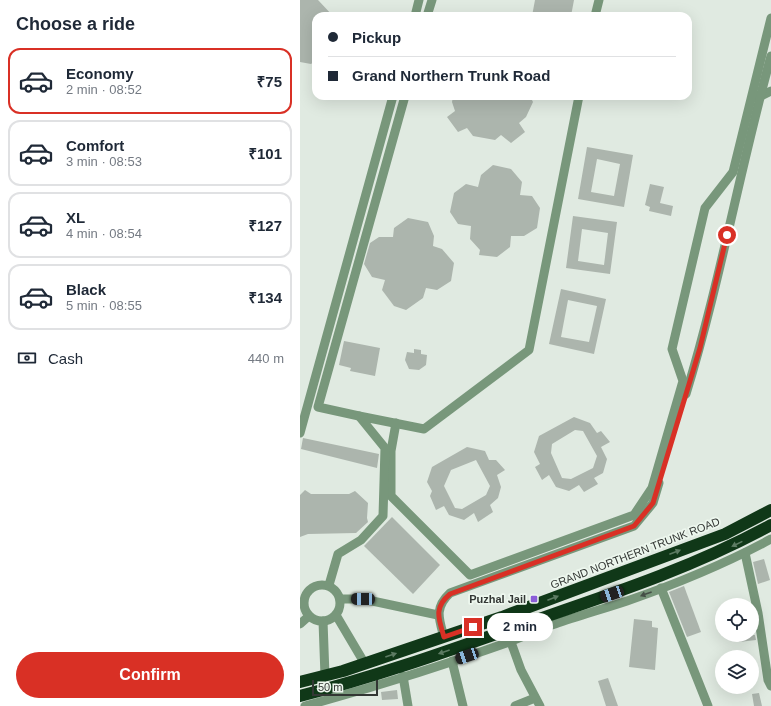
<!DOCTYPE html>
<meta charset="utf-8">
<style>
body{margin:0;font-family:Helvetica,sans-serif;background:#f2f2f3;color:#1f2937;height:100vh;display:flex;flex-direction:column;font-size:15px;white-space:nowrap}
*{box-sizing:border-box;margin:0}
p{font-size:13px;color:#747a83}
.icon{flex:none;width:22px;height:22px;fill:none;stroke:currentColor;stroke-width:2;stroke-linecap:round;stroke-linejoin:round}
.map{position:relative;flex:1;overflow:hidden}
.drawer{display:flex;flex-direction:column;background:#fff;width:300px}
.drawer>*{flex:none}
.banner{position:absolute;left:12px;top:12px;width:380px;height:88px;border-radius:12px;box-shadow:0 4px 16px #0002;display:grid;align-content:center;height:88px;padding:0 16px;background:#fff}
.tools{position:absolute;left:415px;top:598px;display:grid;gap:8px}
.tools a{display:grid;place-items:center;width:44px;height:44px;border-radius:50%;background:#fff;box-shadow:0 4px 16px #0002;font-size:20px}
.scale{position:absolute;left:12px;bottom:10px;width:66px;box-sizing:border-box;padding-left:4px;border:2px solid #333734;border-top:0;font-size:11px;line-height:14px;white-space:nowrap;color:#333734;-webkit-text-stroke:3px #edf7ee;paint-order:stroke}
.end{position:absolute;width:18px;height:18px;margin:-9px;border:5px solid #d93025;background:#fff;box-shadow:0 0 0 2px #fff}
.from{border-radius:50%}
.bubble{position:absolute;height:28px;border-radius:14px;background:#fff;box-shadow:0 4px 16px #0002;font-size:13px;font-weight:600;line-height:28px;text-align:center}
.car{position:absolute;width:12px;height:24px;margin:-12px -6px;border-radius:5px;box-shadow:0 0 3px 1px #0007;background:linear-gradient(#222 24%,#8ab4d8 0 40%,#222 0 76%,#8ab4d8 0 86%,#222 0)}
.banner b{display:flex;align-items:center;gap:14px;height:38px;font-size:15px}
.banner b+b{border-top:1px solid #e0e1e3}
.banner i{width:10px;height:10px;background:#1f2937}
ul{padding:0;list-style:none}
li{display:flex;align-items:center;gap:12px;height:66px;margin:0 8px 6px;padding:0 8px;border:2px solid #e0e1e3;border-radius:12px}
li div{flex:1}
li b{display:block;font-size:15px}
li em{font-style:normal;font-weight:600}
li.on{border-color:#d93025}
li>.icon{width:36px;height:36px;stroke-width:1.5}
h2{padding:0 16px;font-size:18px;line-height:48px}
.pay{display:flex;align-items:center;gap:10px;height:44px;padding:0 16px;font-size:15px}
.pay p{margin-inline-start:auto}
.button{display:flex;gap:8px;margin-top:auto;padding:8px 16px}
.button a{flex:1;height:46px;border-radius:24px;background:#d93025;color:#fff;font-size:16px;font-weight:600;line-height:46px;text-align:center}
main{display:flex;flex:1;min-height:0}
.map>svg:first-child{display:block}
.building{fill:#acb5ad;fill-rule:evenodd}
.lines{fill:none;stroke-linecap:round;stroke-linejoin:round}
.minor{stroke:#78977b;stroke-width:9}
.highway{stroke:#103818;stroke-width:12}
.oneway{fill:#5d7b63}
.oneway2{fill:#444f46}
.route{stroke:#d93025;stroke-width:5}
.poi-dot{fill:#8b5ed8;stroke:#edf7ee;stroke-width:1.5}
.labels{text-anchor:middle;stroke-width:3.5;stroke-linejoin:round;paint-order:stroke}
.street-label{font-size:11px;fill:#333734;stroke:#edf7ee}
.poi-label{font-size:11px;font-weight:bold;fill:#333734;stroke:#edf7ee;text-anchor:end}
</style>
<main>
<section class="drawer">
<h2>Choose a ride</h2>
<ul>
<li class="on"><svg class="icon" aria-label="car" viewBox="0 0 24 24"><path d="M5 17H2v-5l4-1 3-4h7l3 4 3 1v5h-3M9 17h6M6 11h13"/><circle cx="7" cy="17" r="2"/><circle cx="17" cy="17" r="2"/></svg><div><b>Economy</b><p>2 min · 08:52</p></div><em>₹75</em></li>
<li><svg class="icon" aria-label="car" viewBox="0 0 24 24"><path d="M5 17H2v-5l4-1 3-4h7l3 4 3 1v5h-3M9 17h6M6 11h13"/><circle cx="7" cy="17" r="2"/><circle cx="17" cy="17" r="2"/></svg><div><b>Comfort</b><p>3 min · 08:53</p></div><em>₹101</em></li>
<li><svg class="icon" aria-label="car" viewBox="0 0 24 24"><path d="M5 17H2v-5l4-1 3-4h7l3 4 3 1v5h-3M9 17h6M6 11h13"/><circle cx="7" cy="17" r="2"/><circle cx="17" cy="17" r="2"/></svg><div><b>XL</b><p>4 min · 08:54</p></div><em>₹127</em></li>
<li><svg class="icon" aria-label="car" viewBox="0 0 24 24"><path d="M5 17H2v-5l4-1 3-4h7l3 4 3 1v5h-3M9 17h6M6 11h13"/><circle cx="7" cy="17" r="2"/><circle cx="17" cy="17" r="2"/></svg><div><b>Black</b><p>5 min · 08:55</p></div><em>₹134</em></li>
</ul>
<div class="pay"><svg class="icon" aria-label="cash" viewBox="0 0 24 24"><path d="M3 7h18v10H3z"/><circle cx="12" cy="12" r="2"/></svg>Cash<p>440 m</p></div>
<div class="button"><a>Confirm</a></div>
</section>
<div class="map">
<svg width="471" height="706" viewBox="0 0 471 706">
<rect width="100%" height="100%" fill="#e0eae1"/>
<g class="building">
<path d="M0,0h18l15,16h-17v44l-5,4 -11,-2z"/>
<path d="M235,0h39l-3,16h-39z"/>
<path d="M153,96h77l3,6 -7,15 -7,6 6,9 -14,11 -10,-8 -6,5 -22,-4 -6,-8 -9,4 -11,-15 8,-6 -3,-9z"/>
<path d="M287,147l46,8 -9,52 -46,-8zM297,159l23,5 -6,32 -23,-4z"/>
<path d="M193,165l18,4 11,13 -2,13 12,1 8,12 -3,20 -13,8h-13l-1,11 -13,10 -18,-2 1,-5 -10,-11 1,-13 -13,-2 -8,-12 4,-19 12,-9 12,3 3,-12z"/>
<path d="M350,184l14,3 -4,16 13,3 -2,10 -22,-5 1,-4 -5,-2z"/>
<path d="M273,216l44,6 -7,52 -44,-6zM282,229l26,4 -4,32 -26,-4z"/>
<path d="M108,218l20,4 6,14 -1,10 9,3 12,14 -3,18 -14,9 -11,-2 -3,10 -17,12 -12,-4 -12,-16 3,-10 -13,-3 -8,-13 6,-21 9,-6h14l1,-9z"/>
<path d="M261,289l45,10 -12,55 -45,-10zM268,300l29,6 -8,36 -28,-5z"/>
<path d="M44,341l36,7 -5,28 -25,-5 1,-3 -12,-3z"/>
<path d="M114,349l7,1v4l6,1 -1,10 -7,5 -10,-1 -4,-9 2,-8 7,1z"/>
<path d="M274,417l16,6 7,10 4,-2 9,11 -9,5 6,12 -4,14 -9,5 4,6 -14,8 -5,-7 -10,6 -13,-4 -7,-12 -7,5 -7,-13 5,-3 -6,-12 5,-16zM275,430l8,1 14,25 -4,12 -22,11 -9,-1 -11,-25 1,-9z"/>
<path d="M3,438l76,16 -2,14 -76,-19z"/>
<path d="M167,447l18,4 4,9h7l9,10 -8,5 4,12 -3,11 -8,7 3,7 -15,10 -4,-9 -10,7 -15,-5 -5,-9 -8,4 -6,-14 2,-5 -5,-9 5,-15zM176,460l14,26 -4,9 -24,14 -7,-1 -11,-22 7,-16z"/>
<path d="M5,490l6,4h38l6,-3 13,12 -1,15 1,4 -12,11 -48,1 -8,3v-42z"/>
<path d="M92,517l48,48 -27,29 -49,-48z"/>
<path d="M464,559l6,21 -12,4 -5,-22z"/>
<path d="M384,586l17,46 -14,5 -18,-45z"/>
<path d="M334,619l18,2v6l6,1 -3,42 -26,-3z"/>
<path d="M438,635h17l1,5 -17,2z"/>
<path d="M308,678l10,28h-12l-8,-25z"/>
<path d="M97,690l1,9 -16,1 -1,-8z"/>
<path d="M459,693l3,13h-8l-2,-12z"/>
</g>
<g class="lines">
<g class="minor">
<path d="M115,16l4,-16"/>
<path d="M127,16l5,-16"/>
<path d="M295,16l4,-16"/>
<path d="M459,97l12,-6"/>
<path d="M386,394c34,-111 54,-226 85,-338"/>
<path d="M59,416l-41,-9 87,-311"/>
<path d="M96,423l-5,28v45l79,79 164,-60 18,-27 31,-107 -11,-32 33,-141 28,-36 38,-154"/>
<path d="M0,433l93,-337"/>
<path d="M445,553l13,60 10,67 3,6"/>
<circle cx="22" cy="603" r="18"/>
<path d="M29,585l9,-31 23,-14 22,-24 2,-68 -26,-32 65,13 105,-79 50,-254"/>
<path d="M361,588l47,118"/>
<path d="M40,599h23l75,16"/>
<path d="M36,615l29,49"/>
<path d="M202,617l19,53 19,36"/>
<path d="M23,621l2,55"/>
<path d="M0,624l9,-8"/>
<path d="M144,637c-5,-18 -10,-29 6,-44l184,-67 19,-23 6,-20"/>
<path d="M152,661l11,45"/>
<path d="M103,676l5,30"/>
<path d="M5,706c69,-19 137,-40 204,-64 16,-6 30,-13 46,-18 23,-8 48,-15 72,-23 49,-17 98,-37 144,-62"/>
<path d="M215,706l20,-8"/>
</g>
<g class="highway">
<path d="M0,682l43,-11 159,-54 223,-83 46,-24"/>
<path d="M0,696c79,-20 156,-48 233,-75 82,-28 161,-54 238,-96"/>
</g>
</g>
<defs><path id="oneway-solid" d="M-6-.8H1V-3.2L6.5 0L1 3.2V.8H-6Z"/></defs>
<g class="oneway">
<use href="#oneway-solid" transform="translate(437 544) rotate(154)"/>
<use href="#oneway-solid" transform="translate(375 552) rotate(-21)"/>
<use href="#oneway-solid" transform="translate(253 598) rotate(-21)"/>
<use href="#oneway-solid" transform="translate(144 652) rotate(161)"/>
<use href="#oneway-solid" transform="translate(91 655) rotate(-19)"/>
</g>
<use class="oneway2" href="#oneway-solid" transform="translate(346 594) rotate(160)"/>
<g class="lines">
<path class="route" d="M173,627l-29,10c-5,-18 -11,-29 6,-43l184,-68 19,-23 47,-155 27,-113"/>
</g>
<rect class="poi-dot" x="230" y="595" width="8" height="8" rx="2"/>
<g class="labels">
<g class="street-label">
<text transform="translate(335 553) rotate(-21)" y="4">GRAND NORTHERN TRUNK ROAD</text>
</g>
<g class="poi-label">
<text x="226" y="603">Puzhal Jail</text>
</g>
</g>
</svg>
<div class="tools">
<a><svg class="icon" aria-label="locate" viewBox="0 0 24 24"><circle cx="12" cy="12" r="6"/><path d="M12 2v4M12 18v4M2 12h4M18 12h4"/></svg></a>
<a><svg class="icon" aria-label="layers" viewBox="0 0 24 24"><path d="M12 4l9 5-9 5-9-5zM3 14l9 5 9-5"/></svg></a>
</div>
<div class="scale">50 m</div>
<i class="end from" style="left:427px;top:235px"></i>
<i class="end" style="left:173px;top:627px"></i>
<div class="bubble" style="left:187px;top:613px;width:66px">2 min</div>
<i class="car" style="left:312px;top:594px;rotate:251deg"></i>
<i class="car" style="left:63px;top:599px;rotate:271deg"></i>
<i class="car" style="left:167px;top:656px;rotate:251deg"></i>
<div class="banner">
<b><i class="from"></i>Pickup</b>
<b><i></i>Grand Northern Trunk Road</b>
</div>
</div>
</main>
